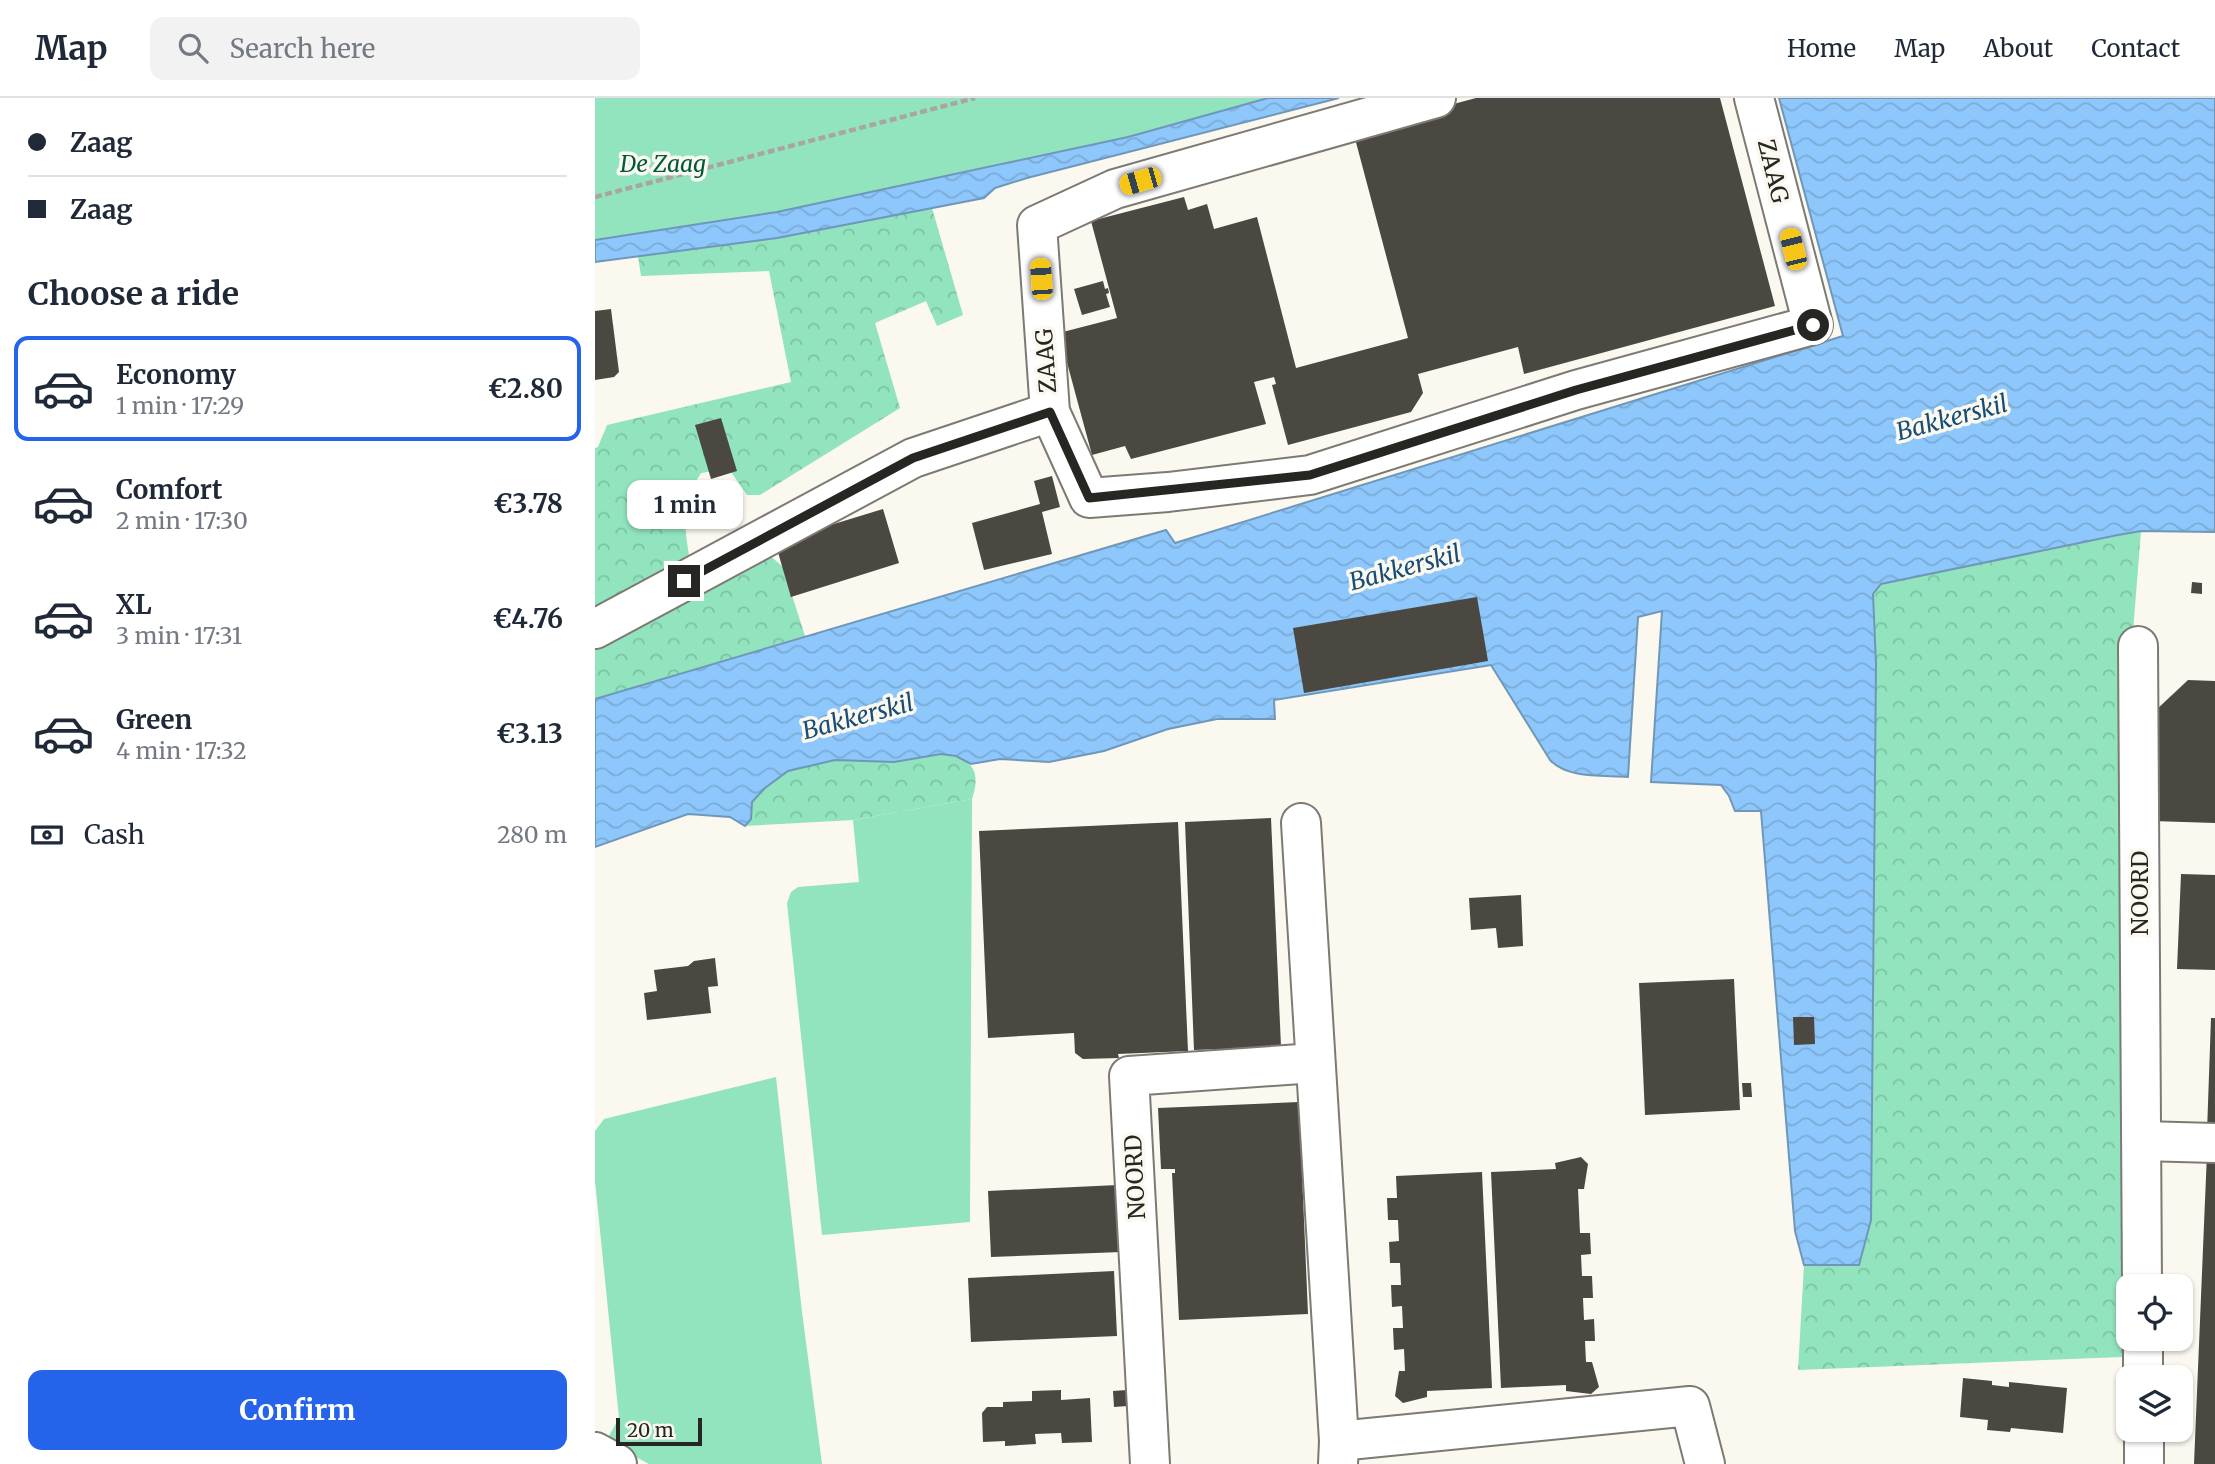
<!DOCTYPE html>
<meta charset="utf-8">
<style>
body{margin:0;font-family:Merriweather,serif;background:#f2f2f3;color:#1f2937;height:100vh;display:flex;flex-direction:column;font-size:26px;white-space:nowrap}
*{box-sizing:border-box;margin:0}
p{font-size:23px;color:#747a83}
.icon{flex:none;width:38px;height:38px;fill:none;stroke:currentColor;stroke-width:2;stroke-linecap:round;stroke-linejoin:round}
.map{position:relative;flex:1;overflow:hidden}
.panel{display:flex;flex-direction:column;background:#fff;width:595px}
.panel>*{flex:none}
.banner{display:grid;align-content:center;height:154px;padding:0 28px;background:#fff}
.fabs{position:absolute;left:1521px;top:1176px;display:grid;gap:14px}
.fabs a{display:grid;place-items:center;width:77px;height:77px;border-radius:14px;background:#fff;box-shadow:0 2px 5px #0004;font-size:35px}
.scale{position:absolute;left:21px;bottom:18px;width:86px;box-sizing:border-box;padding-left:7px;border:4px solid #272623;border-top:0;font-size:19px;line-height:24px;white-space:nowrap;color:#272623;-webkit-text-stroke:5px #fbf8ef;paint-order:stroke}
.end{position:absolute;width:32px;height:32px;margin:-16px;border:9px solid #272623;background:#fff;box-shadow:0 0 0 4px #fff}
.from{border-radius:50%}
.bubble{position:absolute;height:49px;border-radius:14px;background:#fff;box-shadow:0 2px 5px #0004;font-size:23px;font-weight:700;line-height:49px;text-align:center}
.car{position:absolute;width:21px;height:42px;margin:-21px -10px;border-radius:9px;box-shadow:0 0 5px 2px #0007;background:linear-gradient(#f5c518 24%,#345 0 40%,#f5c518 0 76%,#345 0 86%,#f5c518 0)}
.banner b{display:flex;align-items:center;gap:24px;height:66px;font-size:26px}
.banner b+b{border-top:2px solid #e0e1e3}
.banner i{width:18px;height:18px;background:#1f2937}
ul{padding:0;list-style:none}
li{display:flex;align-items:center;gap:21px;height:105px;margin:0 14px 10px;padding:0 14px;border:4px solid transparent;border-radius:14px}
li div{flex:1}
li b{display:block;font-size:26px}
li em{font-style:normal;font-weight:700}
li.current{border-color:#2563eb}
li>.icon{width:63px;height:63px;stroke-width:1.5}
h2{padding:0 28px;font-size:32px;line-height:84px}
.pay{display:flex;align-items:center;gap:18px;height:77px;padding:0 28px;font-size:26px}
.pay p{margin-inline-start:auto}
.cta{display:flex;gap:14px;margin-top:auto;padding:14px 28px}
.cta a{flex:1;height:80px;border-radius:14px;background:#2563eb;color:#fff;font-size:28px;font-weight:700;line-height:80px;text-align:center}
header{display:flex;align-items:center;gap:42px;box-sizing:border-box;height:98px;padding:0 35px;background:#fff;border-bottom:2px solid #e0e1e3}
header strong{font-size:33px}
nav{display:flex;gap:38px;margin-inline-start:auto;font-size:24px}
.search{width:490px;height:63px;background:#f2f2f3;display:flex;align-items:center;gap:18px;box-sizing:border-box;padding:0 24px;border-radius:14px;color:#747a83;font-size:26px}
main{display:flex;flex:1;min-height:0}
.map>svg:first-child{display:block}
.green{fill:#91e4bd}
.forest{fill:url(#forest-crowns)}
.water{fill:url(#water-waves);stroke:#6f97ba;stroke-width:2}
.building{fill:#4a4841}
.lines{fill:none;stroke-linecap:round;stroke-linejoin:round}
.minor-casing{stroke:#7c7a72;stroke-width:42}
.path{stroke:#a8a69f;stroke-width:4.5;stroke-dasharray:7 3.5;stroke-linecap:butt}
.minor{stroke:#fff;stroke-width:38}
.route{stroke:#272623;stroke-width:9}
.labels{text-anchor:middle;stroke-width:7;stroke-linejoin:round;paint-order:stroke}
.park-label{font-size:23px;font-style:italic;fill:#00593d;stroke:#fbf8ef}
.street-label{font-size:23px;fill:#272623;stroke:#fbf8ef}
.water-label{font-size:24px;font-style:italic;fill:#174d76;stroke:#fbf8ef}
</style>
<header>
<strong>Map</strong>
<div class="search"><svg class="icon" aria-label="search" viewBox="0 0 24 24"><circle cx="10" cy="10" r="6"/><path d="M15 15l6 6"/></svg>Search here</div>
<nav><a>Home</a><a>Map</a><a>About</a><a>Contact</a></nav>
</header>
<main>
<section class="panel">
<div class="banner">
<b><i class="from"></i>Zaag</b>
<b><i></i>Zaag</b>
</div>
<h2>Choose a ride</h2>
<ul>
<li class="current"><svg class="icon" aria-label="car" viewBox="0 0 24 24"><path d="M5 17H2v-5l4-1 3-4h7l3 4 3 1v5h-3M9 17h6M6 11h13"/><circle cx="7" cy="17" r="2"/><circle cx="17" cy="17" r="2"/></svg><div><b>Economy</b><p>1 min · 17:29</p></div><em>€2.80</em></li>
<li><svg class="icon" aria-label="car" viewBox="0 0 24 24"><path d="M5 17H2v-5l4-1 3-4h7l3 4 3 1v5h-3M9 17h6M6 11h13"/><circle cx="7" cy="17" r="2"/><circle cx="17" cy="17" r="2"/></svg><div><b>Comfort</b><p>2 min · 17:30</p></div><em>€3.78</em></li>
<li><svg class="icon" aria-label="car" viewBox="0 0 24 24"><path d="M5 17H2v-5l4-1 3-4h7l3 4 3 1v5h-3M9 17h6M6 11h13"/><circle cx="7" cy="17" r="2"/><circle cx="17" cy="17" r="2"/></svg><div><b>XL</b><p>3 min · 17:31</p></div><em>€4.76</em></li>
<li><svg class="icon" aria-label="car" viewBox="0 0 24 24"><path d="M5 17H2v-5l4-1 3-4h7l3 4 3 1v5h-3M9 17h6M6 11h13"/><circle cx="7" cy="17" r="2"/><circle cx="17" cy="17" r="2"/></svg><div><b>Green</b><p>4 min · 17:32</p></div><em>€3.13</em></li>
</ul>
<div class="pay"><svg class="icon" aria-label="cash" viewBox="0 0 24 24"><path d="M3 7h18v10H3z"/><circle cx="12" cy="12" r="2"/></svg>Cash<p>280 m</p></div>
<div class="cta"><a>Confirm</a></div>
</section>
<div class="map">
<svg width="1620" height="1366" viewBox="0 0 1620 1366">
<defs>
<pattern id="forest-crowns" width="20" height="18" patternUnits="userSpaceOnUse" patternTransform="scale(1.75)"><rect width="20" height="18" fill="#91e4bd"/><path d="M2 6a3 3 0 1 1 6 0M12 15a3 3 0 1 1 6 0" fill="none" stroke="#7dc3a2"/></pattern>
<pattern id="water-waves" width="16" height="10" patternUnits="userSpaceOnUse" patternTransform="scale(1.75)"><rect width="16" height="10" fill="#8ec7fb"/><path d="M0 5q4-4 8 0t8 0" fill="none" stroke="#7aabd7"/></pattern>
</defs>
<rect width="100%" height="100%" fill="#fbf8ef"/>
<g class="green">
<path d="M0,0h673l-140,39 -351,75 -182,28z"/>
<path d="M377,701l-2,423 -148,13 -35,-332 4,-11 7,-5 61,-5 -6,-62z"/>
<path d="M181,979l26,235 20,152h-173l-43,-23 13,-23 -24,-237v-50l9,-12z"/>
</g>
<g class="forest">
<path d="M337,110l31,107 -26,11 -11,-25 -51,22 25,85 -140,87h-13l-18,-26 -28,4c-21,33 -17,51 -11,88l-95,49v-162l3,-1 9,-22 184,-43 -22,-111 -128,5 -3,-20 139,-18z"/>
<path d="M1546,433l-13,164 -6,662 -324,13 6,-105h55l17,-601 -3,-70 8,-10z"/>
<path d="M172,455l16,14 22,69 -210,63v-57z"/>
<path d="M346,656c30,4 41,15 31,45l-119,21 -108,6 6,-7 1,-17 13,-14 23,-17 47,-11 59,2z"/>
</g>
<g class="water">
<path d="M673,0h71l-312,80 -32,10 -11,10 -207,40 -182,24v-22l182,-28 351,-75z"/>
<path d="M1184,0h436v434l-74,-1 -23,4 -237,49 -8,10 3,70 -5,556 -12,45h-55l-9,-34 -34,-420h-26l-6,-15 -8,-11 -70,-3 11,-171 -24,6 -10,160c-26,-2 -60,2 -78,-17l-59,-95 -217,35 1,19h-58l-49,10 -64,22 -55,11 -49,-3 -29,5 -15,-8 -15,-2 -47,8 -59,-2 -47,11 -23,17 -13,14 -1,17 -6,7 -15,-9 -42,-3 -93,33v-148l571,-169 9,13 668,-207z"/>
</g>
<g class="building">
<path d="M881,0h244l55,208 -251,68 -6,-27 -100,27 5,19 -12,19 -123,33 -16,-60 4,-1 -2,-7 -20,5 12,42 -135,35 -6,-13 -33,9 -33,-122 58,-15 -26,-97 93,-24 4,13 19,-6 7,25 43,-12 39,151 112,-30 -55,-207z"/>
<path d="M508,183l2,8 3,-1 1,5 -3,1 4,13 -28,8 -8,-26z"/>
<path d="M16,211l8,63 -5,5 -19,3v-69z"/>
<path d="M126,320l16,53 -26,8 -16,-54z"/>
<path d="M457,378l8,31 -18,5 10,42 -68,16 -12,-47 68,-19 -6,-23z"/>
<path d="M288,411l16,54 -108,34 -16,-55z"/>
<path d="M1597,484l10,1v11l-11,-1z"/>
<path d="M882,499l11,64 -184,32 -11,-65z"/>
<path d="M1593,582l27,1v142l-63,-2 3,-110z"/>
<path d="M676,720l10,229 -87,3 -9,-228z"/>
<path d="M583,724l10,229 -70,3 1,4 -36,1 -8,-6 -1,-20 -86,5 -9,-207z"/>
<path d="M1586,776l34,1v95l-38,-1z"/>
<path d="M926,797l2,51 -25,2 -2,-20 -25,2 -2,-32z"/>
<path d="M120,860l3,28 -10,1 3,26 -64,7 -3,-27 13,-2 -3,-21 34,-4 6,-5z"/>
<path d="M1139,881l6,131 -95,5 -6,-132z"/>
<path d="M1198,919h21l1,27 -21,1z"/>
<path d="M1616,920h4v114h-8z"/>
<path d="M1147,985h9l1,14h-9z"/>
<path d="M704,1004l9,212 -129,6 -7,-147h3v-4h-14l-3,-61z"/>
<path d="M1612,1055l8,1v310h-21z"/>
<path d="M986,1059l7,7 -4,25h-6l2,44h10l1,21 -10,1 1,21h10l1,22h-10l1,22 10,-1 1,22h-10l1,21h6l7,25 -8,7 -25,-3v-6l-65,3 -10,-216 65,-3 -1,-6z"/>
<path d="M887,1074l10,216 -65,3v6l-24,6 -8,-7 4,-25h6l-1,-22 -10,1 -1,-22h10l-1,-22 -10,1 -1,-22h10l-1,-22h-10l-1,-21 10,-1 -1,-21h-10l-1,-22h10l-1,-22z"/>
<path d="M523,1087l3,67 -130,5 -3,-66z"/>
<path d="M519,1173l3,65 -146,6 -3,-64z"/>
<path d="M1368,1280l29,3v4l17,2v-5l58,6 -4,45 -52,-5 -1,4 -23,-2 1,-10 -28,-3z"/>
<path d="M466,1292v10l29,-2 2,44 -30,1 -1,-10 -26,1 1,10 -31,2v-5l-22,1 -1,-29 5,-6h16v-5l29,-1v-10z"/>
<path d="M532,1292l1,16 -14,1 -1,-16z"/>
</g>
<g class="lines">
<g class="minor-casing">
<g id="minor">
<path d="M841,0l-321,91 -78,36 13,187 39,86 79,-6 142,-17 266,-85 237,-65 -59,-227"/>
<path d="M0,531l318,-171 137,-46"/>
<path d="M1543,548l4,640"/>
<path d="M706,725l38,618 -1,23"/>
<path d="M1547,1043l73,2"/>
<path d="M1548,1241v38"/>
<path d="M1549,1332v34"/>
<path d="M744,1343l351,-35 15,58"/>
<path d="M0,1354l22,12"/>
<path d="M555,1366l-21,-388 186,-13"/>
</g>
</g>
<path class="path" d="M0,99l380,-99"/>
<use href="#minor" class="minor"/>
</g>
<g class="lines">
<path class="route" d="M89,483l229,-123 137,-46 39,86 221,-23 266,-85 237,-65"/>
</g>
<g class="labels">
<g class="park-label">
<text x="68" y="74">De Zaag</text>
</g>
<g class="street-label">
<text transform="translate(1178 73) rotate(76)" y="8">ZAAG</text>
<text transform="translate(451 263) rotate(-94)" y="8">ZAAG</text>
<text transform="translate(1545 795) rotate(-90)" y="8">NOORD</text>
<text transform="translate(540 1079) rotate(-93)" y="8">NOORD</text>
</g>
<g class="water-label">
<text transform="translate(1357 320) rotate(-15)" y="8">Bakkerskil</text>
<text transform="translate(810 470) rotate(-15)" y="8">Bakkerskil</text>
<text transform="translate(263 619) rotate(-15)" y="8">Bakkerskil</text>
</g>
</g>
</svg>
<div class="fabs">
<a><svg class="icon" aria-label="locate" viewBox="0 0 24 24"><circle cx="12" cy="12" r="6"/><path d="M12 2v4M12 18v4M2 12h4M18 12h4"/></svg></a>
<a><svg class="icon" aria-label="layers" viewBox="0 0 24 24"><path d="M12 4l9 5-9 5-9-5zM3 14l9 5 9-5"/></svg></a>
</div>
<div class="scale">20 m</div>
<i class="end from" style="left:1218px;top:227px"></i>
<i class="end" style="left:89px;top:483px"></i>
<div class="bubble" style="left:32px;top:382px;width:116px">1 min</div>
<i class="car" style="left:545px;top:83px;rotate:254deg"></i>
<i class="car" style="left:1198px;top:151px;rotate:346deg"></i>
<i class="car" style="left:446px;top:181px;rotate:356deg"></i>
</div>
</main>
